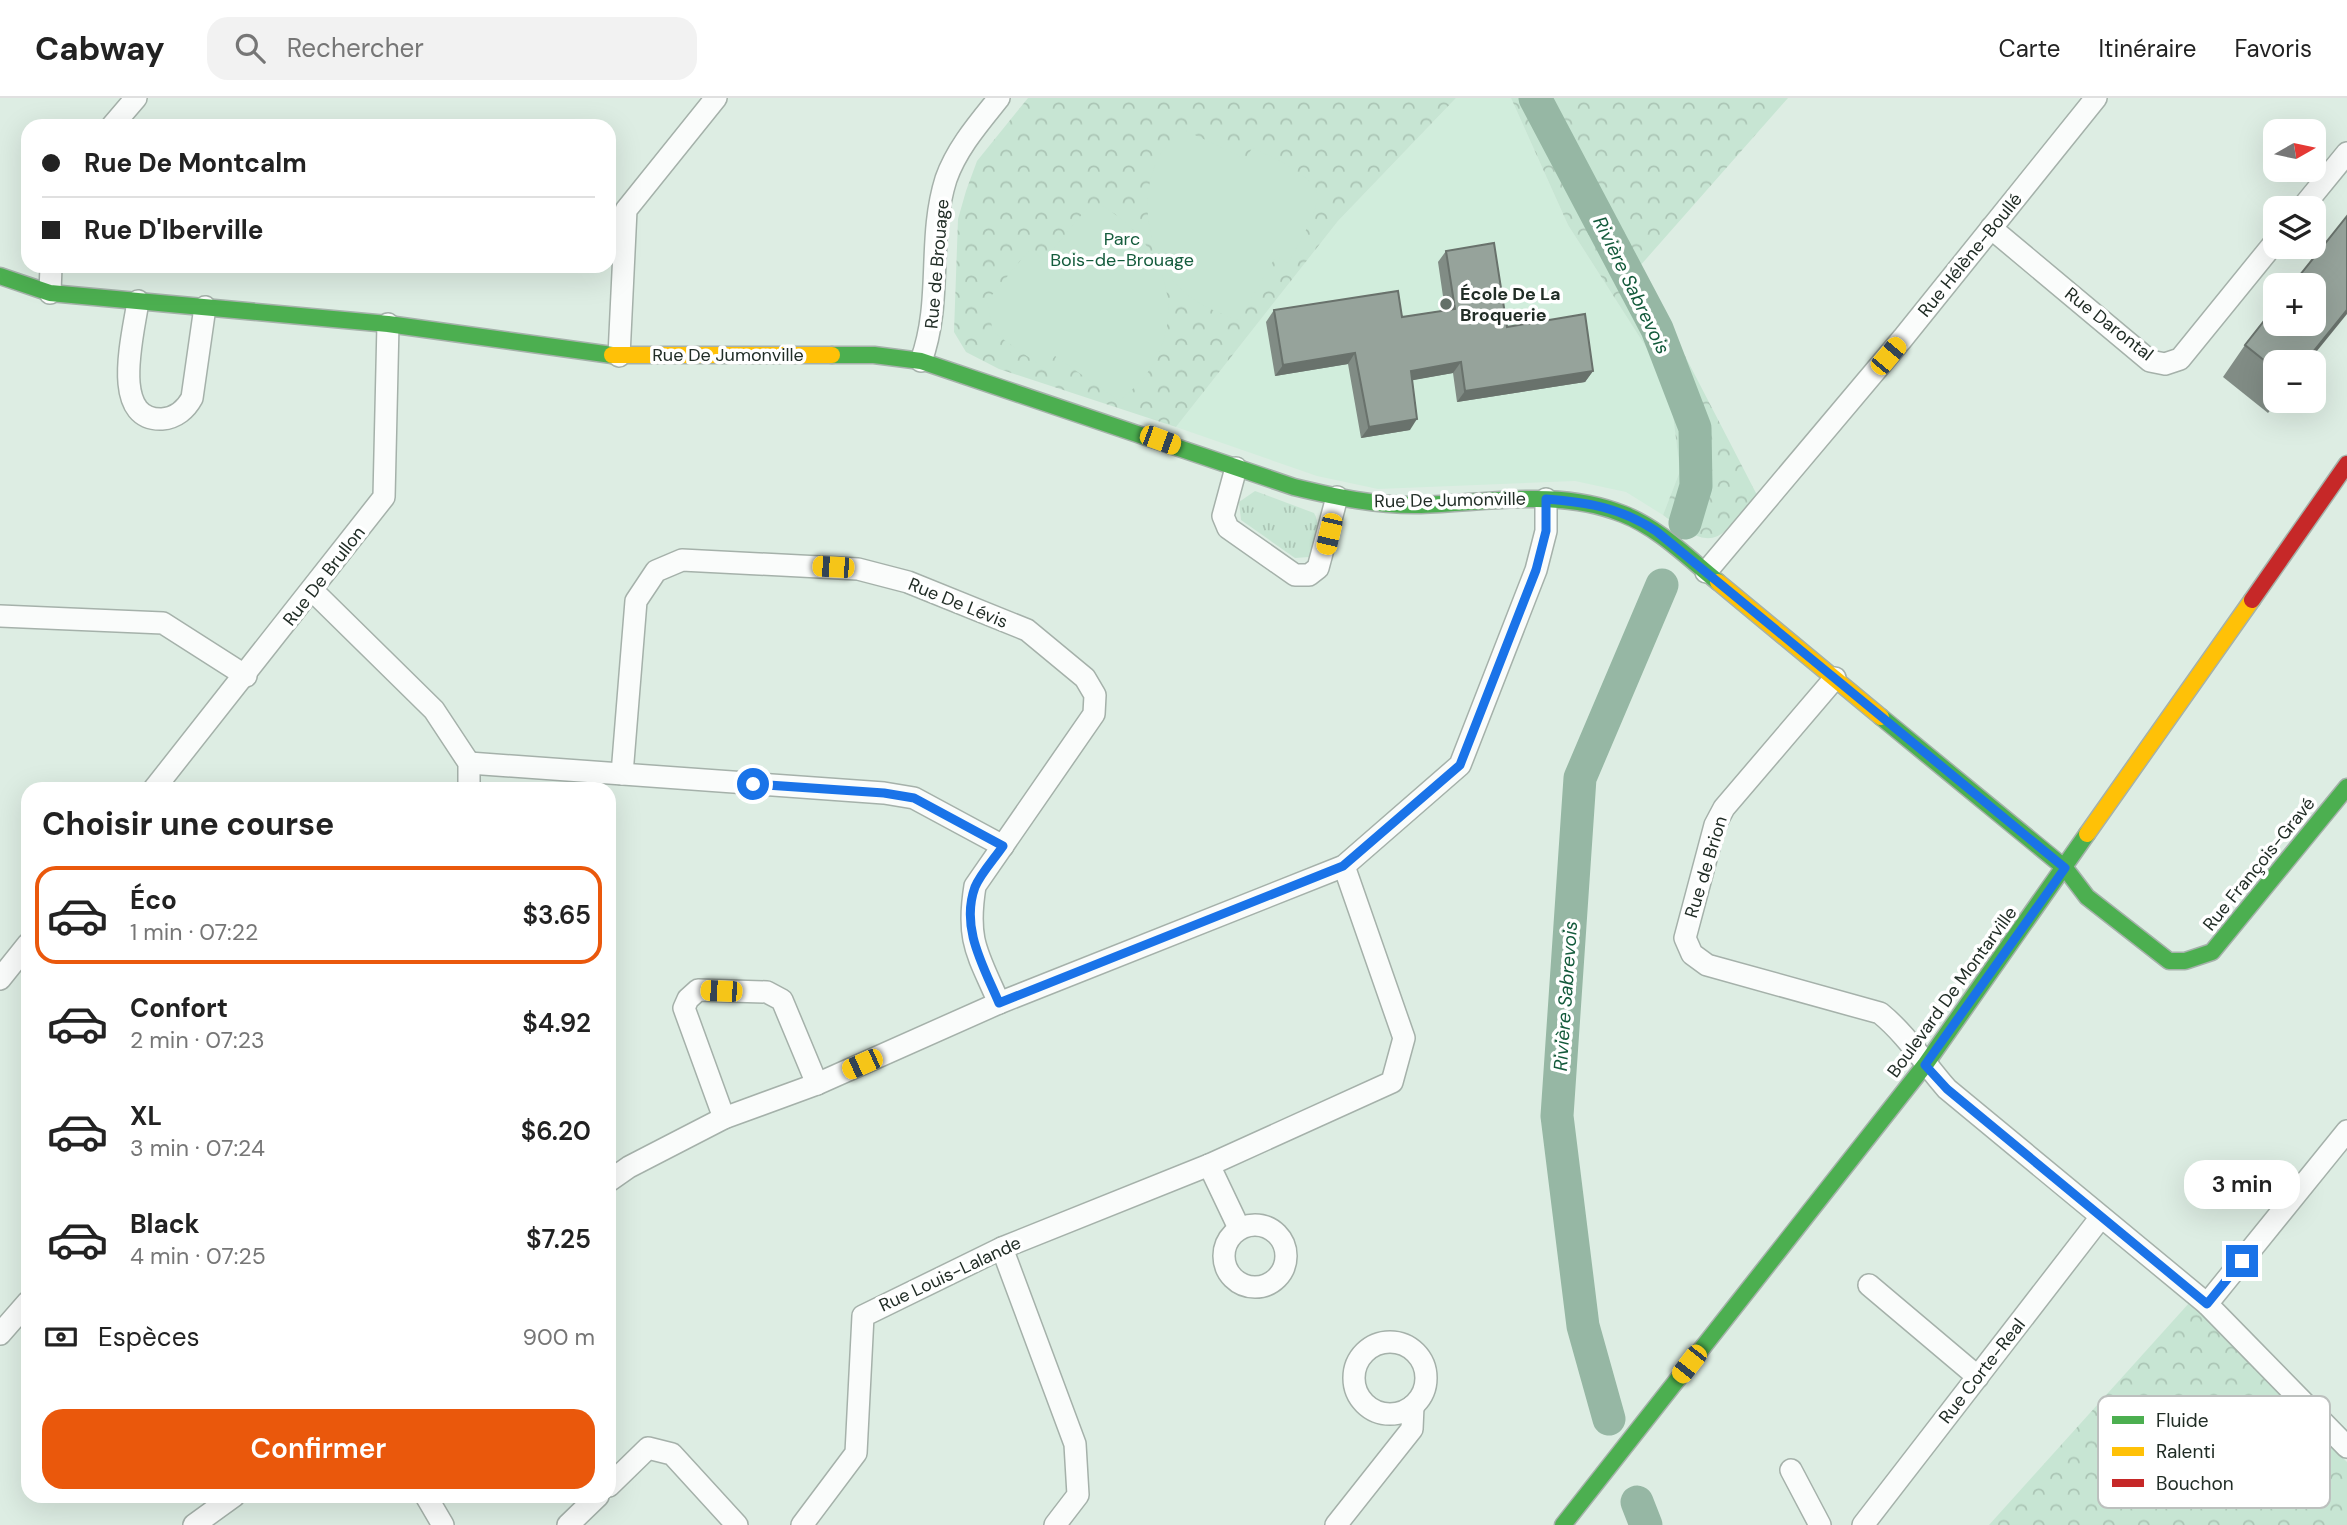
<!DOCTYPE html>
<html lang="fr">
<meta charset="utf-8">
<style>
body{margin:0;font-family:"DM Sans",sans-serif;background:#f2f2f2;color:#222;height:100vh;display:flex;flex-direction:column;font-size:26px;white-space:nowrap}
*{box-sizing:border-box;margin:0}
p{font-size:23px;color:#767676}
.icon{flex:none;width:38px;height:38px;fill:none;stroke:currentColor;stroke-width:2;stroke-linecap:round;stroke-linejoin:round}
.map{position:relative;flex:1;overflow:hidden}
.sheet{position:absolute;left:21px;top:684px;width:595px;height:721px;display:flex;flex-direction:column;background:#fff;border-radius:21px;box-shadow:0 7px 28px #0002}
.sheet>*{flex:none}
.top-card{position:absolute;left:21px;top:21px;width:595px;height:154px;border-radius:21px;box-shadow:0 7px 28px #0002;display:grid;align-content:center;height:154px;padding:0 21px;background:#fff}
.needle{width:46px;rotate:81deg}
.tools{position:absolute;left:2263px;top:21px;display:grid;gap:14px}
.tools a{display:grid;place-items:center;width:63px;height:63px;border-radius:14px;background:#fff;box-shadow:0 7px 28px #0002;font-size:35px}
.end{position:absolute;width:32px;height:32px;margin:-16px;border:9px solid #1a73e8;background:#fff;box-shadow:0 0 0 4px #fff}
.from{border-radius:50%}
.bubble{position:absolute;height:49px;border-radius:21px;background:#fff;box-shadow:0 7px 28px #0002;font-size:23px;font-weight:600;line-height:49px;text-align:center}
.car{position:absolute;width:21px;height:42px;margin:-21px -10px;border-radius:9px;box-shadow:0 0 5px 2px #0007;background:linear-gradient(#f5c518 24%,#345 0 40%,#f5c518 0 76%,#345 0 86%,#f5c518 0)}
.top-card b{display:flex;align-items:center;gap:24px;height:66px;font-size:26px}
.top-card b+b{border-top:2px solid #e0e0e0}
.top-card i{width:18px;height:18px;background:#222}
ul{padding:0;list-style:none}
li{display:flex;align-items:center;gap:21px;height:98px;margin:0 14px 10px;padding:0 7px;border:4px solid transparent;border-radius:21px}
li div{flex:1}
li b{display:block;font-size:26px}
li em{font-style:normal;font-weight:600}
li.on{border-color:#ea580c}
li>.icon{width:63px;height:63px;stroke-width:1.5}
h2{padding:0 21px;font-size:32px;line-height:84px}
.pay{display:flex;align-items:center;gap:18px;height:77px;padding:0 21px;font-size:26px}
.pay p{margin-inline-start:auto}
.primary-button{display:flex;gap:14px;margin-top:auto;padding:14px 21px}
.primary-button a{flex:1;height:80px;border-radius:21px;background:#ea580c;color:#fff;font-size:28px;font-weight:600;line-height:80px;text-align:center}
header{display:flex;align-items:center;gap:42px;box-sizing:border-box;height:98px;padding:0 35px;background:#fff;border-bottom:2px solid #e0e0e0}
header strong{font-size:33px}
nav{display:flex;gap:38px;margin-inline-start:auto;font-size:24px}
.search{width:490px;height:63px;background:#f2f2f2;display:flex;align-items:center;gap:18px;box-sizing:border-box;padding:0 24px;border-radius:21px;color:#767676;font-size:26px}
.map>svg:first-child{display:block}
.built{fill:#d1eddc}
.grass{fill:url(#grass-tufts)}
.park{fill:url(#park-crowns)}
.garden{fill:#c7e5d3}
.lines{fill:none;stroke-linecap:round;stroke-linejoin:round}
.river{stroke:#96b7a4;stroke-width:33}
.street-casing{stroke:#a5b1aa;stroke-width:24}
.fast-casing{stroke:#a5b1aa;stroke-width:19}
.slow-casing{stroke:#a5b1aa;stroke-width:19}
.jam-casing{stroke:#a5b1aa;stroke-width:19}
.street{stroke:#fafcfb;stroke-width:21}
.fast{stroke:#4caf50;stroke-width:16}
.slow{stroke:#ffc107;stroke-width:16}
.jam{stroke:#c62828;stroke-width:16}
.wall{fill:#818c85}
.shaded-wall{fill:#69726c}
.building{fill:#96a39b;stroke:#69726c;stroke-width:2}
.route{stroke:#1a73e8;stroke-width:9}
.poi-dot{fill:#637068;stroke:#fff;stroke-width:2.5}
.labels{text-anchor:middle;stroke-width:7;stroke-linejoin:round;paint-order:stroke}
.park-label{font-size:18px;fill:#155c3d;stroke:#fff}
.street-label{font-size:18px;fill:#212d26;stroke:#fff}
.poi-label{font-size:18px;font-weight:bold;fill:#212d26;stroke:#fff;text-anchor:start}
.water-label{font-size:19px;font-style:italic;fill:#135a3b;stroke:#fff}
.key{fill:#fff;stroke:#bcc0be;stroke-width:2}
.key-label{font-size:19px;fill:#212d26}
</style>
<header>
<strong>Cabway</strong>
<div class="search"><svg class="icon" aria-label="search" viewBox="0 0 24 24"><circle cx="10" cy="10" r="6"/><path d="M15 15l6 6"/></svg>Rechercher</div>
<nav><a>Carte</a><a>Itinéraire</a><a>Favoris</a></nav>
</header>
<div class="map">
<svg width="2347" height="1427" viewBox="0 0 2347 1427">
<defs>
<pattern id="grass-tufts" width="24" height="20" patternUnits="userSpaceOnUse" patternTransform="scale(1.75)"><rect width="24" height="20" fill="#c7e5d3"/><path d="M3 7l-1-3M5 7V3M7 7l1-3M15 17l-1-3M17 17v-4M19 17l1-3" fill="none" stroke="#abc5b5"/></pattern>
<pattern id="park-crowns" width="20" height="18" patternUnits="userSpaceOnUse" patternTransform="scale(1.75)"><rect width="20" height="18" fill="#c7e5d3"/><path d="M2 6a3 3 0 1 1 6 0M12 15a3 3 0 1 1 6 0" fill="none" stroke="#abc5b5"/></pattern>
</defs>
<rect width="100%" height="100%" fill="#ddede3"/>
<path class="built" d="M1456,0h55l57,127 101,158 11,88 -17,44 -37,-23 -51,-11 -197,8 -61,-13 -141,-49 162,-206z"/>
<path class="grass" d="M1255,393l59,22c7,11 3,34 -5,44l-14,1 -54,-38 -2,-18z"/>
<g class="park">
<path d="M1028,0h428l-118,123 -162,206 -177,-58 -33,-17 -12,-20 4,-113 8,-28 11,-30z"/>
<path d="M1511,0h277l-149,169 118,228c-38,45 -41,60 -94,20l17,-44 -11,-88 -101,-158z"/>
<path d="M2190,1204l157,160v63h-358z"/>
</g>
<g class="garden">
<path d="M1180,30l66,31 6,-11c15,6 62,28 65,45 3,17 -21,55 -29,70l-12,-7 -37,64c-18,-6 -33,-12 -49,-23 -41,-31 -55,-98 -30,-142 6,-10 13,-18 20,-27z"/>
<path d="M1093,103c66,33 101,107 53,174 -7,9 -18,18 -27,26l-64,-45 -10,13 -52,-37 -6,-31 43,-52 14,11z"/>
</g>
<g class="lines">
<g class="river">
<path d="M1535,0l122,231 38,99 1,58 -11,37"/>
<path d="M1609,1321l-26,-93 -26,-210 23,-338 82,-193"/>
<path d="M1637,1404l9,23"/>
</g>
<g class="street-casing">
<g id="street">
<path d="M112,28l24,-28"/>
<path d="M2302,110l45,-55"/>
<path d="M1991,130l159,133 15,3 15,-5 95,-117"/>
<path d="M50,195l1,-27"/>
<path d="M138,203c-4,31 -29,120 24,118 14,-1 24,-10 30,-21l13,-91"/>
<path d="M619,258l7,-146 90,-112"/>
<path d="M921,263c22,-60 6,-122 25,-182 11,-31 33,-56 53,-81"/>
<path d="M1236,370l-13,48 5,12 67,47h14l9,-7 19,-71"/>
<path d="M1706,474l197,-234 193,-240"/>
<path d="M313,493l121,119 35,53v26"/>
<path d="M0,518l163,7 83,53"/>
<path d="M1835,580l-111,130 -9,17 -30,113 7,16 15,11 173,48c27,22 44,50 67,76l260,215 140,143"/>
<path d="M469,665l415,30 30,5 89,48"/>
<path d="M622,676l14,-173 20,-30 26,-11 176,9 50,13 119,48 58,48 10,17 -1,19 -119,172c-9,56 3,68 24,117"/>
<path d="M154,691l230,-292 4,-173"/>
<path d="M0,881l28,-35"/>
<path d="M724,1020l-40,-110 4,-9 10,-9 69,2 15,8 35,84"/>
<path d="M1209,1067l30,63"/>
<path d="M609,1083l20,-14 95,-49 93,-34 182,-81 345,-137 116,-101 76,-195 10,-39v-32"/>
<circle cx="1255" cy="1158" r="31"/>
<path d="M1002,1150l73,196 3,51 -23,30"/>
<path d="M1869,1187l109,92"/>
<path d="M2207,1206l140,-173"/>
<path d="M0,1236l28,-32"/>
<circle cx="1390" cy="1280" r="36"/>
<path d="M1791,1372l29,55"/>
<path d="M609,1388l39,-38 24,6 65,71"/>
<path d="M426,1398l17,29"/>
<path d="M194,1427l40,-29"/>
<path d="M568,1427l30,-29"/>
<path d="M802,1427l54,-72 7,-137 139,-68 207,-83 183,-83 12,-44 -60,-172"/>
<path d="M1336,1427l76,-96 1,-23"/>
<path d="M1863,1427l238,-308"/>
</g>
</g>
<g class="fast-casing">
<g id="fast">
<path d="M0,178l50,17 338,31 224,31"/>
<path d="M832,257h42l47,6 373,126c42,10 83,19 127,18 67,-2 138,-17 202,9 36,14 65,44 95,68"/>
<path d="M1881,619l184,151 22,29 82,64h16l27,-9 135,-165"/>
<path d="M1563,1427l362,-460 162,-231"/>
</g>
</g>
<g class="slow-casing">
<g id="slow">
<path d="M612,257h220"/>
<path d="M1718,484l163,135"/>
<path d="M2087,736l165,-234"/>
</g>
</g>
<g class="jam-casing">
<path id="jam" d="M2252,502l95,-136"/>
</g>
<use href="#street" class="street"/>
<use href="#fast" class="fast"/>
<use href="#slow" class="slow"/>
<use href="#jam" class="jam"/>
</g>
<g class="wall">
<path d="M1446,153l61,76 86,44 -8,11 -128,20 -4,-29 -41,7 -2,50 -49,8 -13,-74 -73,12 -9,-54 8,-12 128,7 43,-7 -7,-48z"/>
<path d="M2245,247l30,17v39h3l-10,12 -45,-36z"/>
</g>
<g class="shaded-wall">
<path d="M2347,212v4l-39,48h-3z"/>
<path d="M1355,255l-7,11 -73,12 8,-11z"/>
<path d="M1461,264l-8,11 -50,9 8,-11z"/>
<path d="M1593,273l-8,11 -128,20 8,-11z"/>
<path d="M1417,321l-7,11 -49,8 8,-11z"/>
</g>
<g class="building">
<path d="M2347,118v94l-42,52h-30v7l-30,-24 30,-38v17h39v-39h-22z"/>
<path d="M1494,145l13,84 78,-13 8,57 -128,20 -4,-29 -50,9 6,48 -48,8 -14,-74 -72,12 -9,-55 124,-19 4,26 53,-8 -9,-58z"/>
</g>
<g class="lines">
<path class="route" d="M753,686l131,9 30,5 89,48c-8,12 -22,27 -28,41 -15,41 9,80 24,116l344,-137 117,-101 76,-195 10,-39v-32c42,3 75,9 110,32l409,337 -140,197 22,24 260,215 35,-43"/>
</g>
<circle class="poi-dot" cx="1446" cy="206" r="7"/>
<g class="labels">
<g class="park-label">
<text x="1122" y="147">Parc<tspan x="1122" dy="21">Bois-de-Brouage</tspan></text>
</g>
<g class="street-label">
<text transform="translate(1970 157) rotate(-51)" y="6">Rue Hélène-Boullé</text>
<text transform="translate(937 166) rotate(-85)" y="6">Rue de Brouage</text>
<text transform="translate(2109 226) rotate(38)" y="6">Rue Darontal</text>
<text x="728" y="263">Rue De Jumonville</text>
<text transform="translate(1450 402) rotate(-1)" y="6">Rue De Jumonville</text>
<text transform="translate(324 478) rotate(-52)" y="6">Rue De Brullon</text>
<text transform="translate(958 505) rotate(22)" y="6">Rue De Lévis</text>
<text transform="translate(2259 766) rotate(-51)" y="6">Rue François-Gravé</text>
<text transform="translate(1706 769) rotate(-73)" y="6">Rue de Brion</text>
<text transform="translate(1952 894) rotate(-54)" y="6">Boulevard De Montarville</text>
<text transform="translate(950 1176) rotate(-25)" y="6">Rue Louis-Lalande</text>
<text transform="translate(1982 1273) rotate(-52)" y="6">Rue Corte-Real</text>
</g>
<g class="poi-label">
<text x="1460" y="202">École De La<tspan x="1460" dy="21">Broquerie</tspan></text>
</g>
<g class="water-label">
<text transform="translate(1632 187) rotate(64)" y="7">Rivière Sabrevois</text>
<text transform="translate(1565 898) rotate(-86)" y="7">Rivière Sabrevois</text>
</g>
</g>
<rect x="2098" y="1298" width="232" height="112" rx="10" class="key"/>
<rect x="2112" y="1318" width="32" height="8" fill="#4caf50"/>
<rect x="2112" y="1349" width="32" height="9" fill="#ffc107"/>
<rect x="2112" y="1381" width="32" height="8" fill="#c62828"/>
<g class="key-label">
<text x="2156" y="1329">Fluide</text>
<text x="2156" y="1360">Ralenti</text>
<text x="2156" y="1392">Bouchon</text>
</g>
</svg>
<div class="tools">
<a><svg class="needle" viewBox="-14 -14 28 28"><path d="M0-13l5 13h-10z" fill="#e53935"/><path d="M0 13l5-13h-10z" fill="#767676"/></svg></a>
<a><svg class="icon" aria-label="layers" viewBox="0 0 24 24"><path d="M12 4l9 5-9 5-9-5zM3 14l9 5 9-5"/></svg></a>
<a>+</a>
<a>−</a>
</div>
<i class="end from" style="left:753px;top:686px"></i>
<i class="end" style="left:2242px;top:1163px"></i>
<div class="bubble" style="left:2184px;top:1062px;width:116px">3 min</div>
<i class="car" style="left:1888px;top:258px;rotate:40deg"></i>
<i class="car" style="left:1160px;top:342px;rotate:110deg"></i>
<i class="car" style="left:1329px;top:436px;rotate:193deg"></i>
<i class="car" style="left:833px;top:469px;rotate:273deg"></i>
<i class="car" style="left:721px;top:893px;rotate:272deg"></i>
<i class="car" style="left:862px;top:966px;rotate:246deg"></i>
<i class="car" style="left:1689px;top:1266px;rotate:218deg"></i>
<div class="top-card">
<b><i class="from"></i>Rue De Montcalm</b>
<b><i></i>Rue D'Iberville</b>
</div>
<section class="sheet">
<h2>Choisir une course</h2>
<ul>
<li class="on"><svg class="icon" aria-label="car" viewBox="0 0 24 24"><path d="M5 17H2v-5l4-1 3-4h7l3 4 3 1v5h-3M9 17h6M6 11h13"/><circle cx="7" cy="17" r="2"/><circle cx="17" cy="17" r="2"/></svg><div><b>Éco</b><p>1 min · 07:22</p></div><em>$3.65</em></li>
<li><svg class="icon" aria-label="car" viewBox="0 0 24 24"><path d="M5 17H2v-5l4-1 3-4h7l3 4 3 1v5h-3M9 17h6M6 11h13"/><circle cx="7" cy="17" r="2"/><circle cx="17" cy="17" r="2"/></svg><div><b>Confort</b><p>2 min · 07:23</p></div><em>$4.92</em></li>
<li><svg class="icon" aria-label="car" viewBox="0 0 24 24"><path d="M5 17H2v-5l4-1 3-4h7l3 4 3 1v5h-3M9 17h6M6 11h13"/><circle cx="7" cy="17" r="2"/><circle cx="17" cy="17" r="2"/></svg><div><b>XL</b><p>3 min · 07:24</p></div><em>$6.20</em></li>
<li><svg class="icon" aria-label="car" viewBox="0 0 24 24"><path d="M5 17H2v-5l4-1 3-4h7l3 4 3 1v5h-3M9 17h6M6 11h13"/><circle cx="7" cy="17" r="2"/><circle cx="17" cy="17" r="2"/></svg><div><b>Black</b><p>4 min · 07:25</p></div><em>$7.25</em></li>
</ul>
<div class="pay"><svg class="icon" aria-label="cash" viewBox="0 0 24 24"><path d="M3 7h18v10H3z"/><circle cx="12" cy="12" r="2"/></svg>Espèces<p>900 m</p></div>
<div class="primary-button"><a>Confirmer</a></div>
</section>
</div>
